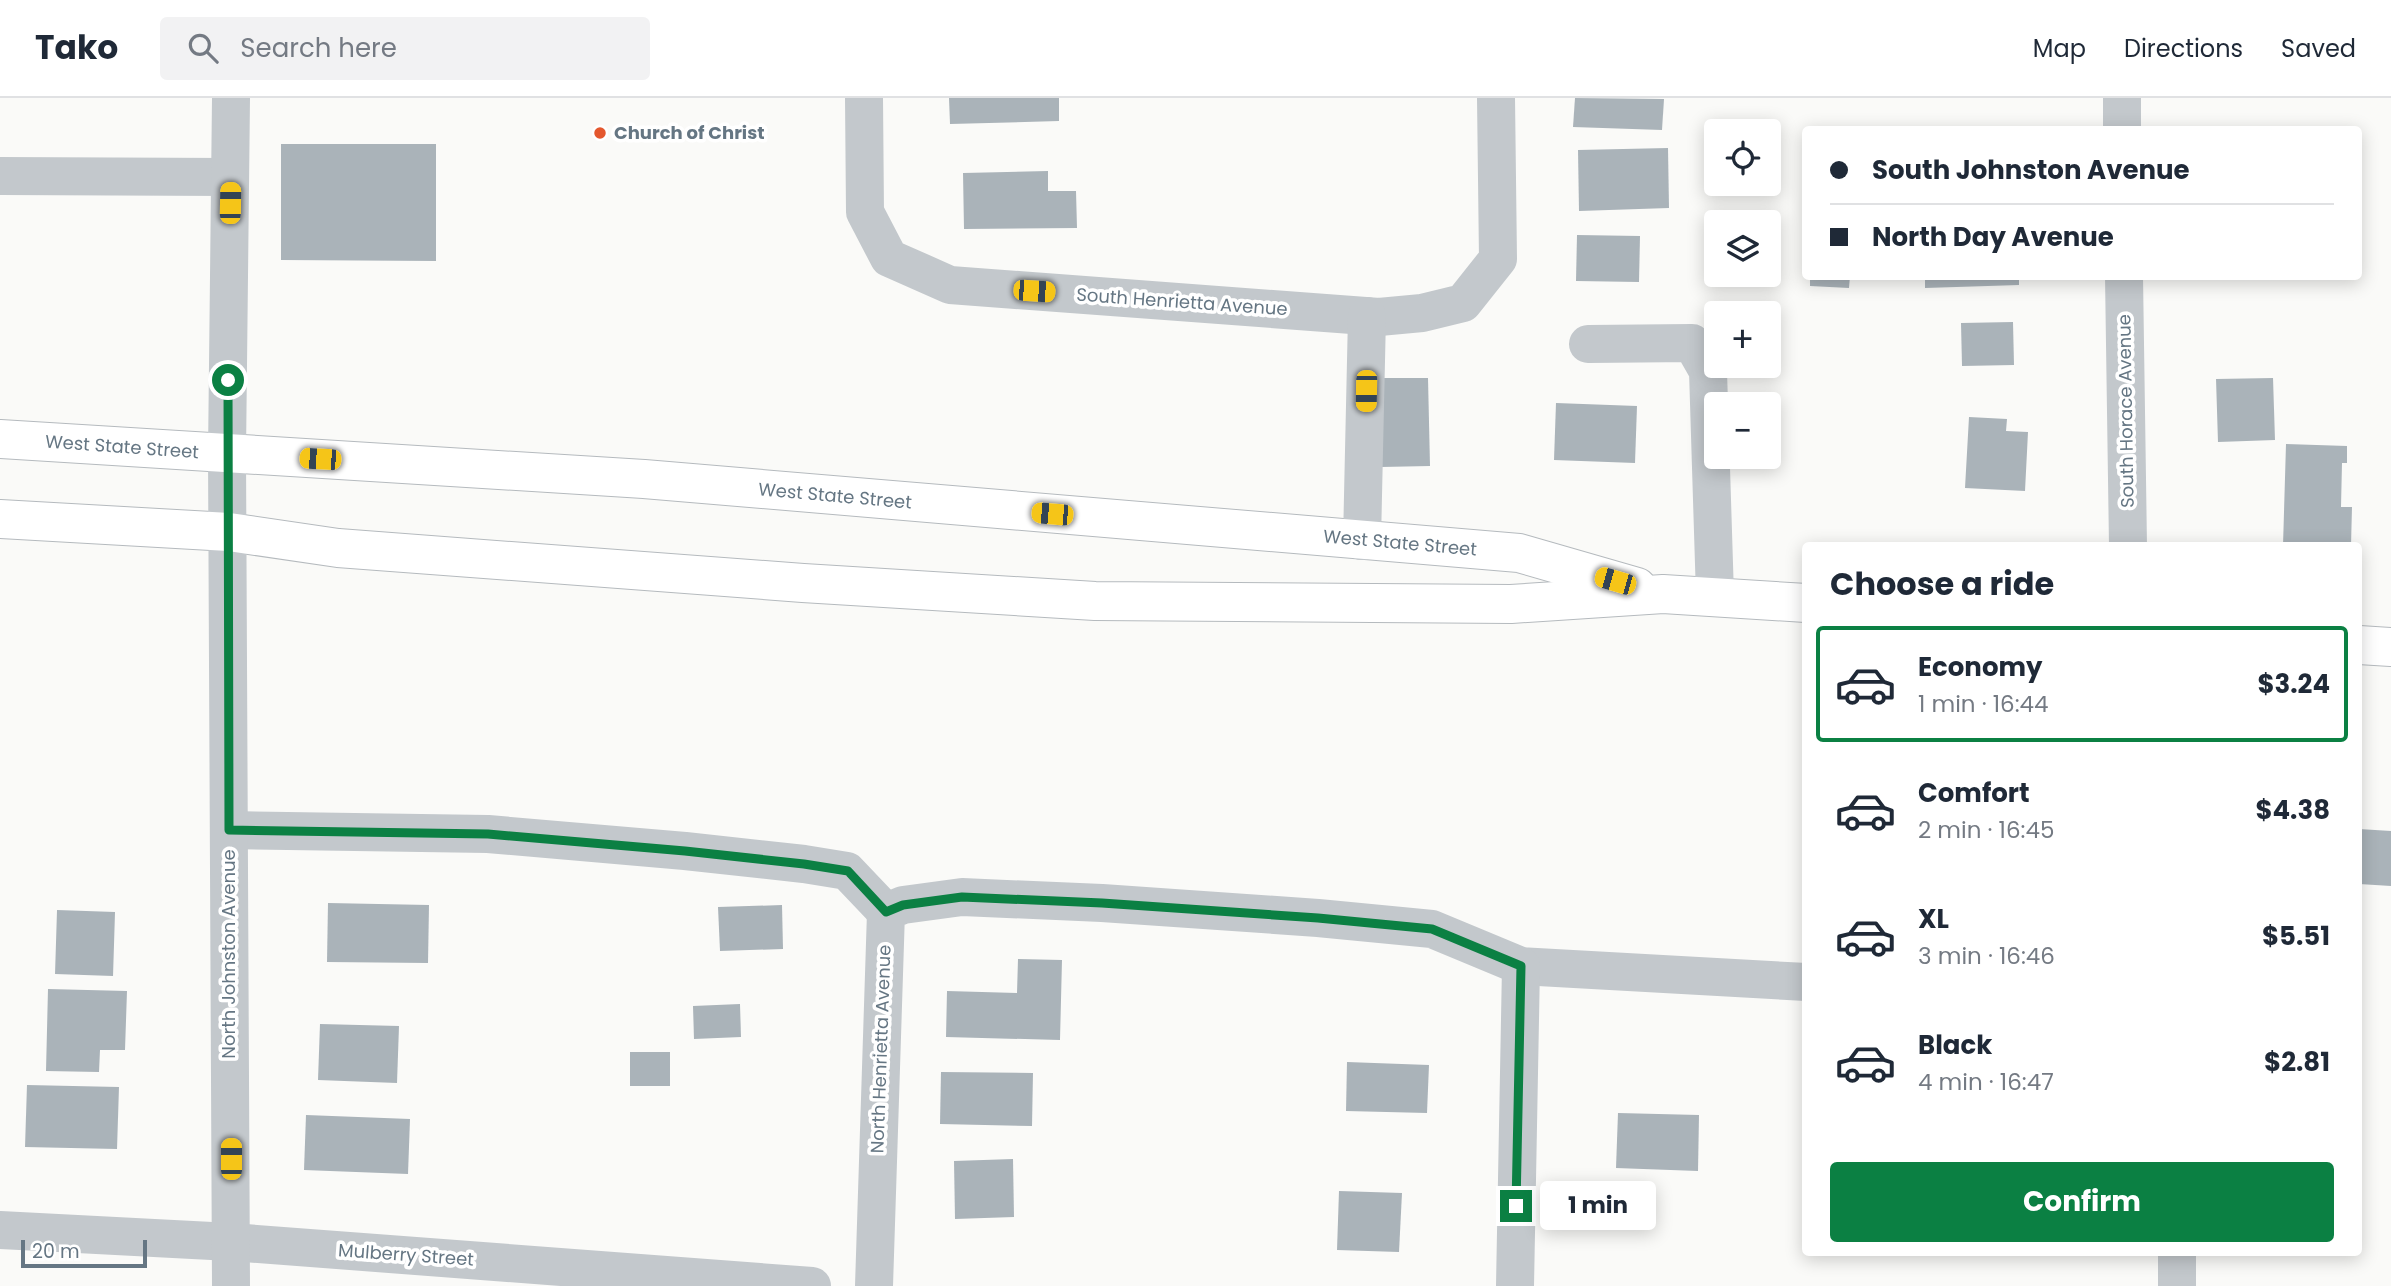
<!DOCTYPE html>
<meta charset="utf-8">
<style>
body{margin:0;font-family:Poppins,sans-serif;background:#f2f2f3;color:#1f2937;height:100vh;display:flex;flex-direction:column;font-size:26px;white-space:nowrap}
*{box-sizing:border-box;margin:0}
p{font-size:23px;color:#747a83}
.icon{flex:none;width:38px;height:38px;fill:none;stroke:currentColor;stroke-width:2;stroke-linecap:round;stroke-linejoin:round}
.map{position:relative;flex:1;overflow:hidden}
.details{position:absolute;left:1802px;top:444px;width:560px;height:714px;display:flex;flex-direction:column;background:#fff;border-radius:7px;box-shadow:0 4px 18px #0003}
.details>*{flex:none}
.guide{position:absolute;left:1802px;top:28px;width:560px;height:154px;border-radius:7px;box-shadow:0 4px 18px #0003;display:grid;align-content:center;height:154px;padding:0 28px;background:#fff}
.tools{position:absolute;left:1704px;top:21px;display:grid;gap:14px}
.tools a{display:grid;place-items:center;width:77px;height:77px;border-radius:7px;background:#fff;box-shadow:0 4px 18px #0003;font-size:35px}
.scale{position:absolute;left:21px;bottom:18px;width:126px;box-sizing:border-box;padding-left:7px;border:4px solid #657683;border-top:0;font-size:19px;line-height:24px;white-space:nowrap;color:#657683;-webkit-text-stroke:5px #fff;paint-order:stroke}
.end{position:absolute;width:32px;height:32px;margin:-16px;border:9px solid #0b8043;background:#fff;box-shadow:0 0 0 4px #fff}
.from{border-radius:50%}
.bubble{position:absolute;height:49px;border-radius:7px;background:#fff;box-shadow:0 4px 18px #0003;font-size:23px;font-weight:700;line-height:49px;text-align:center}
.car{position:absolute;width:21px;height:42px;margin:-21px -10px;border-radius:9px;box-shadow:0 0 5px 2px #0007;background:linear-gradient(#f5c518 24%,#345 0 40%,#f5c518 0 76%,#345 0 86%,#f5c518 0)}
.guide b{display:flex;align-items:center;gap:24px;height:66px;font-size:26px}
.guide b+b{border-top:2px solid #e0e1e3}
.guide i{width:18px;height:18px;background:#1f2937}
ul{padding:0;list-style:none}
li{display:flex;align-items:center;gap:21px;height:116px;margin:0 14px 10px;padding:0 14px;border:4px solid transparent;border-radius:7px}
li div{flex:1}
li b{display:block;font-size:26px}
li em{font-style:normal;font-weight:700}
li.selected{border-color:#0b8043}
li>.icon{width:63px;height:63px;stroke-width:1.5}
h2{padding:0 28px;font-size:32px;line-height:84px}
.action{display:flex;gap:14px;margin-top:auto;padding:14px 28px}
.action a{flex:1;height:80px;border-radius:7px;background:#0b8043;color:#fff;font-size:28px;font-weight:700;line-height:80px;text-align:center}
header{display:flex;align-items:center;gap:42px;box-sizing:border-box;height:98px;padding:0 35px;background:#fff;border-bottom:2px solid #e0e1e3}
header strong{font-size:33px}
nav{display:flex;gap:38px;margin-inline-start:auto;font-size:24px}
.search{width:490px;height:63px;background:#f2f2f3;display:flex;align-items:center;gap:18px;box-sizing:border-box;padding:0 24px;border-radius:7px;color:#747a83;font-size:26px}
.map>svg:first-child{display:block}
.building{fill:#aab3b9}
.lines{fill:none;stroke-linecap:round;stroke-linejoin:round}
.major-casing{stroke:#b5babe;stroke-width:40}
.minor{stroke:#c3c8cc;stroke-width:38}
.major{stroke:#fff;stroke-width:38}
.route{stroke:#0b8043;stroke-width:9}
.poi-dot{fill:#e4572e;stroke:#fff;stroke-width:2.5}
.labels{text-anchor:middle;stroke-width:7;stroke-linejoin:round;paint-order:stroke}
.poi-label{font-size:18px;font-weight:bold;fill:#657683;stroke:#fff;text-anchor:start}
.street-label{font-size:18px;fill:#657683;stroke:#fff}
</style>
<header>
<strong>Tako</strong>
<div class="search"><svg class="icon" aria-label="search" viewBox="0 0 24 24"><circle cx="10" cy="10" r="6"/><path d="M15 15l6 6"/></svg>Search here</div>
<nav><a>Map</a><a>Directions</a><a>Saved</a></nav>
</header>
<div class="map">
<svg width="2391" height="1188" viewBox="0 0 2391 1188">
<rect width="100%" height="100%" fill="#fafaf8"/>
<g class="building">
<path d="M949,0h110v23l-109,3z"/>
<path d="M1575,0l89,1 -2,31 -89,-3z"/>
<path d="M281,46h155v117l-155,-1z"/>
<path d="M1668,50l1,60 -90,3 -1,-61z"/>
<path d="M1048,73v20h28l1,37 -113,1 -1,-56z"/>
<path d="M1577,137l63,1 -1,46 -63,-1z"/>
<path d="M1810,178h40l-1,12 -39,-2z"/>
<path d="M1925,178h94v9l-94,3z"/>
<path d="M2013,224l1,43 -52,1 -1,-43z"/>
<path d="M1380,280h48l2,88 -49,1z"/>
<path d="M2273,280l2,62 -57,2 -2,-63z"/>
<path d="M1556,305l81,3 -2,57 -81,-3z"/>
<path d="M1969,319l38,2 -1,12 22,1 -3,59 -60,-3z"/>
<path d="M2286,346l61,2v17h-5l-1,44h11l-1,39h-68z"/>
<path d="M2359,731l32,2v55l-32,-2z"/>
<path d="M328,805l101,2 -1,58 -101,-1z"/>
<path d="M782,807l1,44 -63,2 -2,-44z"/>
<path d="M57,812l58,2 -2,64 -58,-2z"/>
<path d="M1018,861l44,1 -2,80 -114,-3 1,-46 70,2z"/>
<path d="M48,891l79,2 -2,59h-25l-1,22 -53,-1z"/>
<path d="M740,906l1,33 -47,2 -1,-33z"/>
<path d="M320,926l79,2 -2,57 -79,-3z"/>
<rect x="630" y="954" width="40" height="34"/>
<path d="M1347,964l82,3 -2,48 -81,-2z"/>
<path d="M941,974l92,1 -1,53 -92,-2z"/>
<path d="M27,987l92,2 -2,62 -92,-2z"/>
<path d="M1618,1015l81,2 -1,56 -82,-3z"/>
<path d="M306,1017l104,4 -2,55 -104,-4z"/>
<path d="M1013,1061l1,58 -59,2 -1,-58z"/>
<path d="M1339,1093l63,2 -3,59 -62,-2z"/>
</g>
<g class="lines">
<g class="major-casing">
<g id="major">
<path d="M0,341l644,40 875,74 118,34"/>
<path d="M0,421l229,13 109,16 465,35 292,18 416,3 152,-10 143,9"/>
<path d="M2359,547l32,2"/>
</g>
</g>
<g class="minor">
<path d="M864,0l1,114 24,46 61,27 429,32 43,-4 41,-10 35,-44 -2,-161"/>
<path d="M2122,0v32"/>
<path d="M0,78l230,1"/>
<path d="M2124,178l4,270"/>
<path d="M1588,246l104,-1 16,28 7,225"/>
<path d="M1362,443l5,-225"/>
<path d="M229,732l259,4 197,17 119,13 43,7 39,41"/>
<path d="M0,1132l231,12 581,44"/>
<path d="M231,1188l-4,-832 4,-356"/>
<path d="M874,1188l12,-374 17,-7 59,-8 140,6 216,15 114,11 89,37 285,16"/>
<path d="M1515,1188l6,-320"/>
<path d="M2177,1188v-33"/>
</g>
<use href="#major" class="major"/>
</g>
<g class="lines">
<path class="route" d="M228,282l1,450 259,4 197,17 119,13 44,7 38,41 17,-7 59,-8 140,6 216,15 114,11 89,37 -5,240"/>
</g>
<circle class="poi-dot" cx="600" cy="35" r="7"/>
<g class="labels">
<g class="poi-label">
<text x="614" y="41">Church of Christ</text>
</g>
<g class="street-label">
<text transform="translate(1182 204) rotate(4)" y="6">South Henrietta Avenue</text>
<text transform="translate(2126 313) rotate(-91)" y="6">South Horace Avenue</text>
<text transform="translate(122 349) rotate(4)" y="6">West State Street</text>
<text transform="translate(835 398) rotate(5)" y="6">West State Street</text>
<text transform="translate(1400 445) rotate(5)" y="6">West State Street</text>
<text transform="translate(229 856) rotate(-90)" y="6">North Johnston Avenue</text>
<text transform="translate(881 951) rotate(-88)" y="6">North Henrietta Avenue</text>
<text transform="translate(406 1157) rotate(4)" y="6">Mulberry Street</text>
</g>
</g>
</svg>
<div class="tools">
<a><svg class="icon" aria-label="locate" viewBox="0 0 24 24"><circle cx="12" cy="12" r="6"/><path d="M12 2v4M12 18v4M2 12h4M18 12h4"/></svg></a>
<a><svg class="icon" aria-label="layers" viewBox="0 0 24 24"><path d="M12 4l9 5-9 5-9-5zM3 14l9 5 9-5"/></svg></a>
<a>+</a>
<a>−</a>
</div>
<div class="scale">20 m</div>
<i class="end from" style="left:228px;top:282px"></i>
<i class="end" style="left:1516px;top:1108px"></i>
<div class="bubble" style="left:1540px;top:1083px;width:116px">1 min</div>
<i class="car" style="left:230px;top:105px;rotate:1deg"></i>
<i class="car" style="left:1034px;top:193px;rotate:94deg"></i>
<i class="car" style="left:1366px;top:293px;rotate:181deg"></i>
<i class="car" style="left:320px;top:361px;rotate:273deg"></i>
<i class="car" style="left:1052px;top:416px;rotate:275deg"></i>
<i class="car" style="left:1615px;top:483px;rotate:286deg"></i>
<i class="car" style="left:231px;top:1061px;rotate:0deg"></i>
<div class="guide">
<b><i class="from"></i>South Johnston Avenue</b>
<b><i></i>North Day Avenue</b>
</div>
<section class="details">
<h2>Choose a ride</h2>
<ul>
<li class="selected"><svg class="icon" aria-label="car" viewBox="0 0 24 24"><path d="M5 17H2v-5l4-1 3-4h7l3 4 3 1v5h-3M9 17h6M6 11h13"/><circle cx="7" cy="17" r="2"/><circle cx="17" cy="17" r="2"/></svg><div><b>Economy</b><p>1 min · 16:44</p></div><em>$3.24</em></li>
<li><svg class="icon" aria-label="car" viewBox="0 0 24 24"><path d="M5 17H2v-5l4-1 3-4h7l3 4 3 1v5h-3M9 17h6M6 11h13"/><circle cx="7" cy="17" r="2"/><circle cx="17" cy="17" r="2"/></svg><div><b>Comfort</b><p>2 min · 16:45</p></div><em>$4.38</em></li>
<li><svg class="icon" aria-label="car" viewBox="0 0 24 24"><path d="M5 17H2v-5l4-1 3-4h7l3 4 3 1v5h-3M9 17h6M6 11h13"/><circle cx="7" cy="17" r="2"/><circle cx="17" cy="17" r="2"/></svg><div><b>XL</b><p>3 min · 16:46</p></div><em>$5.51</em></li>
<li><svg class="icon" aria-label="car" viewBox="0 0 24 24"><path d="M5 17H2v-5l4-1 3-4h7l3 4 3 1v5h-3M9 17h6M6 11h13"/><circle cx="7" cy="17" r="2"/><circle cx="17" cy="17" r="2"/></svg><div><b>Black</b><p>4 min · 16:47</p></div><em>$2.81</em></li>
</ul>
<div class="action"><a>Confirm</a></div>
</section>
</div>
